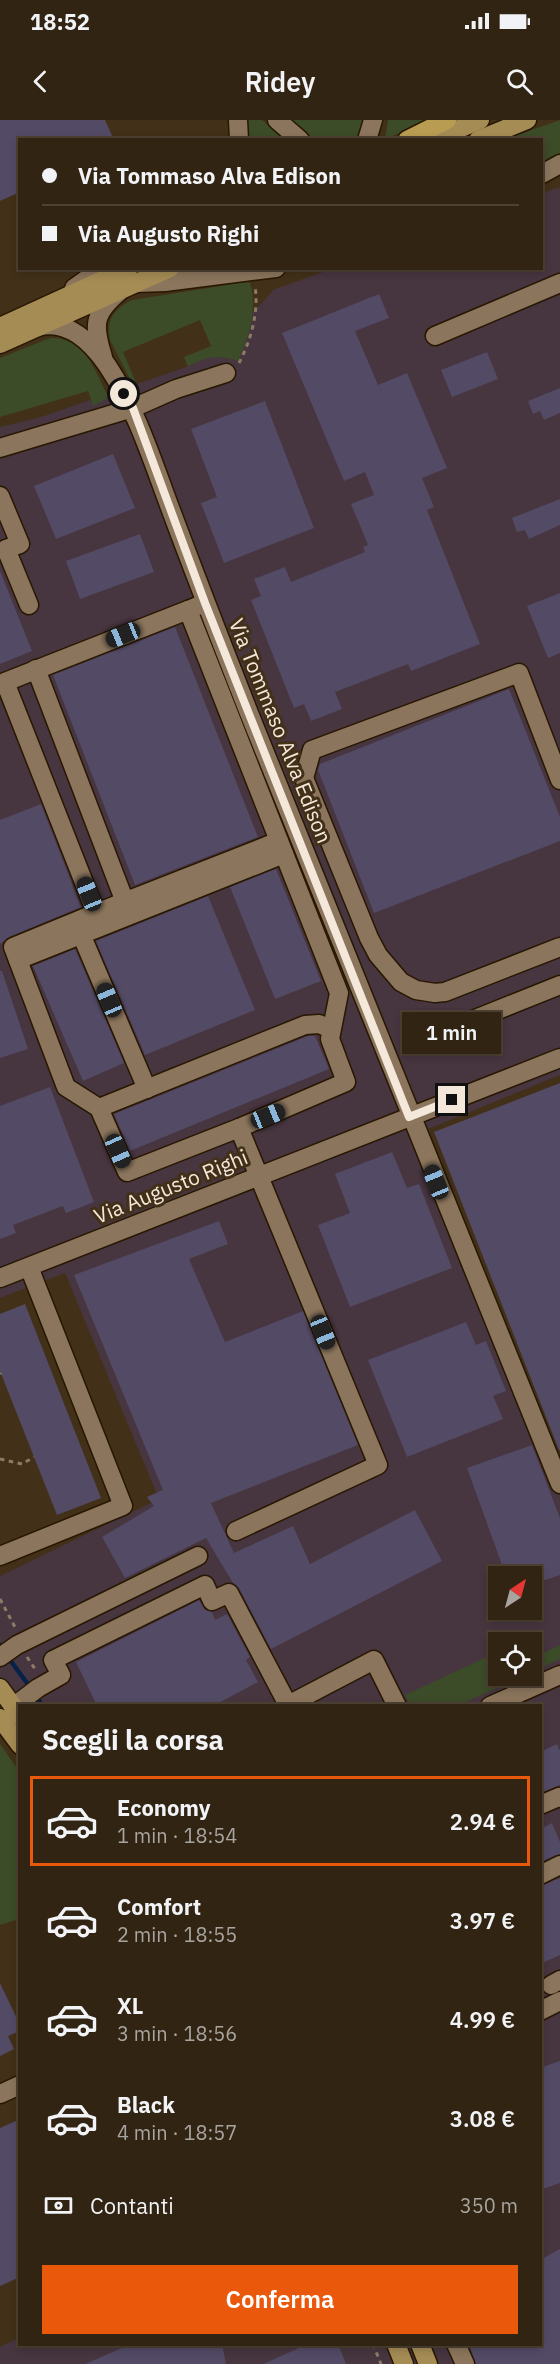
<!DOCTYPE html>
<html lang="it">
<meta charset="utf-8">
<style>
body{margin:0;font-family:"IBM Plex Sans",sans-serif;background:#3d3020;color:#f1f3f6;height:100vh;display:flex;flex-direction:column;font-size:22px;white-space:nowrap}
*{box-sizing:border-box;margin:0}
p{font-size:20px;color:#a8a49f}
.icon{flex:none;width:33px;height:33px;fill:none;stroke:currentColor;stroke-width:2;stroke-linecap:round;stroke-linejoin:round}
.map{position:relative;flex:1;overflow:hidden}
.drawer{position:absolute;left:18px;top:1584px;width:524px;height:642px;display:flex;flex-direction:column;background:#322412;border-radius:0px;box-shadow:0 3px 9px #0003,0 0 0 2px #4d4132}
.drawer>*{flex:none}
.guide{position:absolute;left:18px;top:18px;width:525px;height:132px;border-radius:0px;box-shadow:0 3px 9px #0003,0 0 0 2px #4d4132;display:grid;align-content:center;height:132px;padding:0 24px;background:#322412}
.needle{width:39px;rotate:36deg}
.controls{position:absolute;left:488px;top:1446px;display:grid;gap:12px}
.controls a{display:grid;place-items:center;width:54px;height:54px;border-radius:0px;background:#322412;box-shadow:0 3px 9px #0003,0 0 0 2px #4d4132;font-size:30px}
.end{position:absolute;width:27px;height:27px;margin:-14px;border:8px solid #f4e8da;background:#111;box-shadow:0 0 0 3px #111}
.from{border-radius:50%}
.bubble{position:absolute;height:42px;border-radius:0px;background:#322412;box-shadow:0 3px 9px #0003,0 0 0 2px #4d4132;font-size:20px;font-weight:600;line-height:42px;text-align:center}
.car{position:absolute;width:18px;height:36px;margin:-18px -9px;border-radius:8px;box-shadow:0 0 4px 2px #0007;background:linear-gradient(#222 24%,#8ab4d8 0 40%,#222 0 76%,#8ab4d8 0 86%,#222 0)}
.guide b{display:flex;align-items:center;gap:21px;height:57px;font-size:22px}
.guide b+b{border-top:2px solid #4d4132}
.guide i{width:15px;height:15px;background:#f1f3f6}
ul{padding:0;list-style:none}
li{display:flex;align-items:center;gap:18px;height:90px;margin:0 12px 9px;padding:0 12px;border:3px solid transparent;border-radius:0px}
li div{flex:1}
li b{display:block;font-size:22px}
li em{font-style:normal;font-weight:600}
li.active{border-color:#ea580c}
li>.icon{width:54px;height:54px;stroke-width:1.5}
h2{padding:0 24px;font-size:27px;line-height:72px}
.pay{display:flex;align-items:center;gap:15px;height:66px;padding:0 24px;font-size:22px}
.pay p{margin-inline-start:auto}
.cta{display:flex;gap:12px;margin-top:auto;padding:12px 24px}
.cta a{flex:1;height:69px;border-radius:0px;background:#ea580c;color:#fff;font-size:24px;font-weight:600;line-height:69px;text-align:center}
.status{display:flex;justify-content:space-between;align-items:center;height:42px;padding:0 30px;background:#322412;direction:ltr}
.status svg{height:16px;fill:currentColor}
header{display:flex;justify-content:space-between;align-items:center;height:78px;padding:0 24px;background:#322412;font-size:27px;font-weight:600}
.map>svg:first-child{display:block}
.industrial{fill:#47353f;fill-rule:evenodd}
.green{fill:#3c4b28}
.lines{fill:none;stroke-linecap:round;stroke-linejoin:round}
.stream{stroke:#072248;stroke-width:4.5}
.building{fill:#534a65}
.minor-casing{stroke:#281701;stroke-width:21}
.major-casing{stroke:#281701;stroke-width:21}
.highway-casing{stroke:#281701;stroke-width:21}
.path{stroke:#8b7b67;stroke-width:3;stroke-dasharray:4.5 4.5;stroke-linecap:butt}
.minor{stroke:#8b755c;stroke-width:18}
.major{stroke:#a58c55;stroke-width:18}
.highway{stroke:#b79c51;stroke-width:18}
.route{stroke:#f4e8da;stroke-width:8}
.labels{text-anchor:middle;stroke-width:6;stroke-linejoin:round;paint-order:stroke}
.street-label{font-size:21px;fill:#f4e8da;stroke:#423018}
</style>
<div class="status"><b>18:52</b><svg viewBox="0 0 49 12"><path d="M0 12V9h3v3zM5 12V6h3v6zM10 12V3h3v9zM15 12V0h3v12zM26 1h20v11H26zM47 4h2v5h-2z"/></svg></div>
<header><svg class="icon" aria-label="back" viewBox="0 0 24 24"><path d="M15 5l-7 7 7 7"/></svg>Ridey<svg class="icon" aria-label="search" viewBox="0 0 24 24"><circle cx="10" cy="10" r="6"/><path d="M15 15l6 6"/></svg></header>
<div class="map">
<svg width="560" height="2244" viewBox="0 0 560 2244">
<rect width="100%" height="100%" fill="#423018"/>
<path class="industrial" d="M560,67v888l-134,55 134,335v899h-560v-17l19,-9 1,6h520v-638h-498l-10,-13 -32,15v-132l159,-77 -94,-226 -65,25v-871l41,-10 151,-52 71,-63 10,-12 58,-21 211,-1v-75zM498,1456h33v34h-33zM498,1522h33v34h-33z"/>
<g class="green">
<path d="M244,0h18l22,19h-38z"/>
<path d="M292,0h74l-5,19h-47z"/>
<path d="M388,0h42v1l-45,18z"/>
<path d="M560,0v37l-18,6v-23h-38z"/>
<path d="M246,162l4,1c8,26 -1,54 -12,78 -20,-6 -32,-5 -50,6l-4,-10 27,-11 -11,-26 -77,32 15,35h-4l-24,-47c-4,-21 4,-31 22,-40z"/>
<path d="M50,218c35,-1 44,31 58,58l-3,4 -12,6 -5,-15 -88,26v-59z"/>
<path d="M560,1525v14l-29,13v-13z"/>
<path d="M491,1535l7,15v6h26l-65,29h-49l-5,-10z"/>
<path d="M0,1624l19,27v148l-19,6z"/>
</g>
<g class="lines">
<g class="stream">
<path d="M0,1525v1"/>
<path d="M10,1540l17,23"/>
<path d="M38,1579l5,7"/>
</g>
</g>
<g class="building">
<path d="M0,0h105l9,20h-94v52l-20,9z"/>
<path d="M379,174l10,24 -34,13 23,54 29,-12 40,95 -25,10 12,29 -7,3 53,134 -69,27 -3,-7 -73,28 7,17 -31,12 -7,-17 -10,4 -43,-108 10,-4 -7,-17 31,-12 6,15 74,-30 -2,-5 5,-2 -17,-41 23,-9 -9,-23 -21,9 -62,-148z"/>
<path d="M487,232l11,27 -46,18 -11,-27z"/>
<path d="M560,268v25l-16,7 -4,-9 -7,3 -5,-13z"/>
<path d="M265,281l49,127 -90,35 -23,-60 16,-6 -26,-68z"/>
<path d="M113,334l22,54 -79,31 -22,-53z"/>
<path d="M560,379v26l-31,14 -4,-9 -8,2 -5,-14z"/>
<path d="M140,414l14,38 -74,27 -14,-38z"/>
<path d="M0,451l32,80 -32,13z"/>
<path d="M560,473v60l-12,5 -21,-52z"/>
<path d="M175,507l83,210 -123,48 -82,-210z"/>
<path d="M509,569l51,128v24l-186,72 -56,-143 2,-6z"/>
<path d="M41,684l40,103 -72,30 -9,7v-124z"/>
<path d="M276,749l45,112 -46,18 -45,-112z"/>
<path d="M208,776l47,114 -110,45 -49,-114z"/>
<path d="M75,829l49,114 -41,18 -50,-115z"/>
<path d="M0,851h2l26,78 -28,9z"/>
<path d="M308,916h7l14,33 -199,82 -16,-37z"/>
<path d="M560,963v367h-1l-125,-318z"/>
<path d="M50,967l44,115 -28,11 -3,-7 -50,19 3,8 -16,6v-133z"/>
<path d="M392,1032l15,36 12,-4 33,84 -102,39 -32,-82 32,-12 -15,-39z"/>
<path d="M219,1101l9,23 -39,15 36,83 78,-31 55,134 -147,58 23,50 59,-27 17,38 105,-54 27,51 -171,88 -32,-61 -6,-5 -27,-45 -81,40 -23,-41 52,-31 -7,-9 16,-7 -89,-215z"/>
<path d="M25,1184l76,194 -44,17 -57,-144v-57z"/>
<path d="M466,1202l10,23 10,-4 20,50 -13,5 10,23 -96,38 -39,-97z"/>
<path d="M532,1325l28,73v57l-29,10v-9h-25l-39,-108z"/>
<path d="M199,1480l6,10 7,2 3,8 12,-6 23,43 -4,3 12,22 -45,24h-116l-21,-44z"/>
<path d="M557,1624l3,7v34l-20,8v-41z"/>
<path d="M552,1703l8,19v12l-20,8v-33z"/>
<path d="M560,1758v77l-20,9v-78z"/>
<path d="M0,1863l20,42v6l-12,5 6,13 -14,7z"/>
<path d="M560,1941v122l-20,7v-122z"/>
<path d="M20,1999v158l-20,9v-158z"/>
<path d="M560,2129v115h-84l-7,-20h71v-84z"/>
<path d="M131,2224h91l4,20h-141z"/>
<path d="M308,2224h30l8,20h-83z"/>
</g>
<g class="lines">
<g class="minor-casing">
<g id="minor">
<path d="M238,0l1,20"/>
<path d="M277,0l23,20"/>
<path d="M367,20l6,-20"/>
<path d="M542,54l18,-10"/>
<path d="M136,163l29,-1 111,-14"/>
<path d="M74,168l28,-20"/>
<path d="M38,207c29,-9 54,16 69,38 30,45 46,98 65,148 25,67 51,134 77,200 102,258 206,515 311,771"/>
<path d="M435,216l125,-53"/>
<path d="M103,237c-10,-32 -10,-43 16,-65"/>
<path d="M0,328l133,-40 43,-19 50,-16"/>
<path d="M0,376l20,48 -14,5 23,56"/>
<path d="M205,483l-17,7 151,383 -9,46 16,43 -107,46 139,337 -142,66"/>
<path d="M188,490l-183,72 91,231 -83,34 53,140 33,21 28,64 112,-44"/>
<path d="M36,549l89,233"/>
<path d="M560,660l-41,-107 -207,77 -8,28 65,160 9,17 23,27 15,8 19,3 10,-1 115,-45"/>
<path d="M96,793l183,-72"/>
<path d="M81,814l66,155"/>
<path d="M18,840l266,-106"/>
<path d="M423,920l137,-55"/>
<path d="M99,988l206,-83 14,-1 12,5"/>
<path d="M0,1158l560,-220"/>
<path d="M0,1436l123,-50 -94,-239"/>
<path d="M0,1537l17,-12 181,-89"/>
<path d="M490,1586l70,-31"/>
<path d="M13,1587l25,-19 23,-13 -8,-15 152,-75 7,16 17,-8 59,112 86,-45 23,46"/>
<path d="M540,1685l19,-8 1,1"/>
<path d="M540,1755l20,-10"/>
<path d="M551,1865l9,-5"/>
<path d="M540,1891l20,-10"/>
<path d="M0,1974l20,-9"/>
<path d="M456,2224l9,20"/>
</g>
</g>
<g class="major-casing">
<g id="major">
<path d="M433,20l47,-20"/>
<path d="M478,20l49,-20"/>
<path d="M0,207l129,-59"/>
<path d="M0,224l170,-76"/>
<path d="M0,1568l20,28"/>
<path d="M0,1598l20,27"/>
<path d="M396,2224l8,20"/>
<path d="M420,2224l8,20"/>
</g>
</g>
<g class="highway-casing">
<path id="highway" d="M407,20l40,-20"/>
</g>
<g class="path">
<path d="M239,243c12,-23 20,-51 16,-77"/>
<path d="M0,1254l1,-1"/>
<path d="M0,1339l22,5 12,-7"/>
<path d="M0,1479l16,30"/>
<path d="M27,1537l10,15"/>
<path d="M373,2224l8,20"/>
</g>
<use href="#minor" class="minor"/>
<use href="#major" class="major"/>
<use href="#highway" class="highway"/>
</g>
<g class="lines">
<path class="route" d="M124,274l9,14 72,195 204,514 43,-17"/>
</g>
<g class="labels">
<g class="street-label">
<text transform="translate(280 611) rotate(68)" y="7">Via Tommaso Alva Edison</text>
<text transform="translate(171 1067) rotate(-22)" y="7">Via Augusto Righi</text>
</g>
</g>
</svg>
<div class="controls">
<a><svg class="needle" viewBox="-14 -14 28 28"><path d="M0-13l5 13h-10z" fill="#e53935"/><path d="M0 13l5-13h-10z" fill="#a8a49f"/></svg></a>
<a><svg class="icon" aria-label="locate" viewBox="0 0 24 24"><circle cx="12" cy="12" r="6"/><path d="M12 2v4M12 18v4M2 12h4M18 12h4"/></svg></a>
</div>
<i class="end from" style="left:124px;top:274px"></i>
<i class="end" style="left:452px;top:980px"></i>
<div class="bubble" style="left:402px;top:892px;width:99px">1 min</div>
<i class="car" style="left:123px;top:515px;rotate:248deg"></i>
<i class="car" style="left:89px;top:774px;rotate:338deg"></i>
<i class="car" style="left:109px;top:880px;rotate:337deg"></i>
<i class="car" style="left:268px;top:996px;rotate:68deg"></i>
<i class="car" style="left:118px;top:1031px;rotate:156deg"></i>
<i class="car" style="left:436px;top:1062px;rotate:338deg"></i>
<i class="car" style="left:323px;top:1212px;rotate:158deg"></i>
<div class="guide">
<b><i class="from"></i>Via Tommaso Alva Edison</b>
<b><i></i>Via Augusto Righi</b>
</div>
<section class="drawer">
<h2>Scegli la corsa</h2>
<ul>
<li class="active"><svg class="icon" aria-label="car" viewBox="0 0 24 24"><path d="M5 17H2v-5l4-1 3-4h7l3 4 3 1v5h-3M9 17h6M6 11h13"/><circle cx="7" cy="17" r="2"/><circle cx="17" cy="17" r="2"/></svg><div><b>Economy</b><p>1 min · 18:54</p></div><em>2.94 €</em></li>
<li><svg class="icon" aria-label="car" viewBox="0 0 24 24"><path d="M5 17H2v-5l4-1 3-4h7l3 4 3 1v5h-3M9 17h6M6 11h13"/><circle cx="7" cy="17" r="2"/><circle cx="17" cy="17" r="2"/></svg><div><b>Comfort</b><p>2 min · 18:55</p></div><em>3.97 €</em></li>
<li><svg class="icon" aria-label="car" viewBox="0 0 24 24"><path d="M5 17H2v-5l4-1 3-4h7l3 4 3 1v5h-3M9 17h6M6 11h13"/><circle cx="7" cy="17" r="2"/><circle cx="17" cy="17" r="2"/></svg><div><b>XL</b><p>3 min · 18:56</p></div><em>4.99 €</em></li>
<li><svg class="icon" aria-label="car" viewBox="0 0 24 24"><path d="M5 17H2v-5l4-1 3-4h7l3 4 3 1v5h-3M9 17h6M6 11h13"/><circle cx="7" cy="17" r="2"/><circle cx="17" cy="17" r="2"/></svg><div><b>Black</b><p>4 min · 18:57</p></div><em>3.08 €</em></li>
</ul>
<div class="pay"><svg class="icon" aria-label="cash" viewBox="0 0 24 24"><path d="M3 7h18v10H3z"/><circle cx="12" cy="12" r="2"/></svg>Contanti<p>350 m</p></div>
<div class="cta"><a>Conferma</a></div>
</section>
</div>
